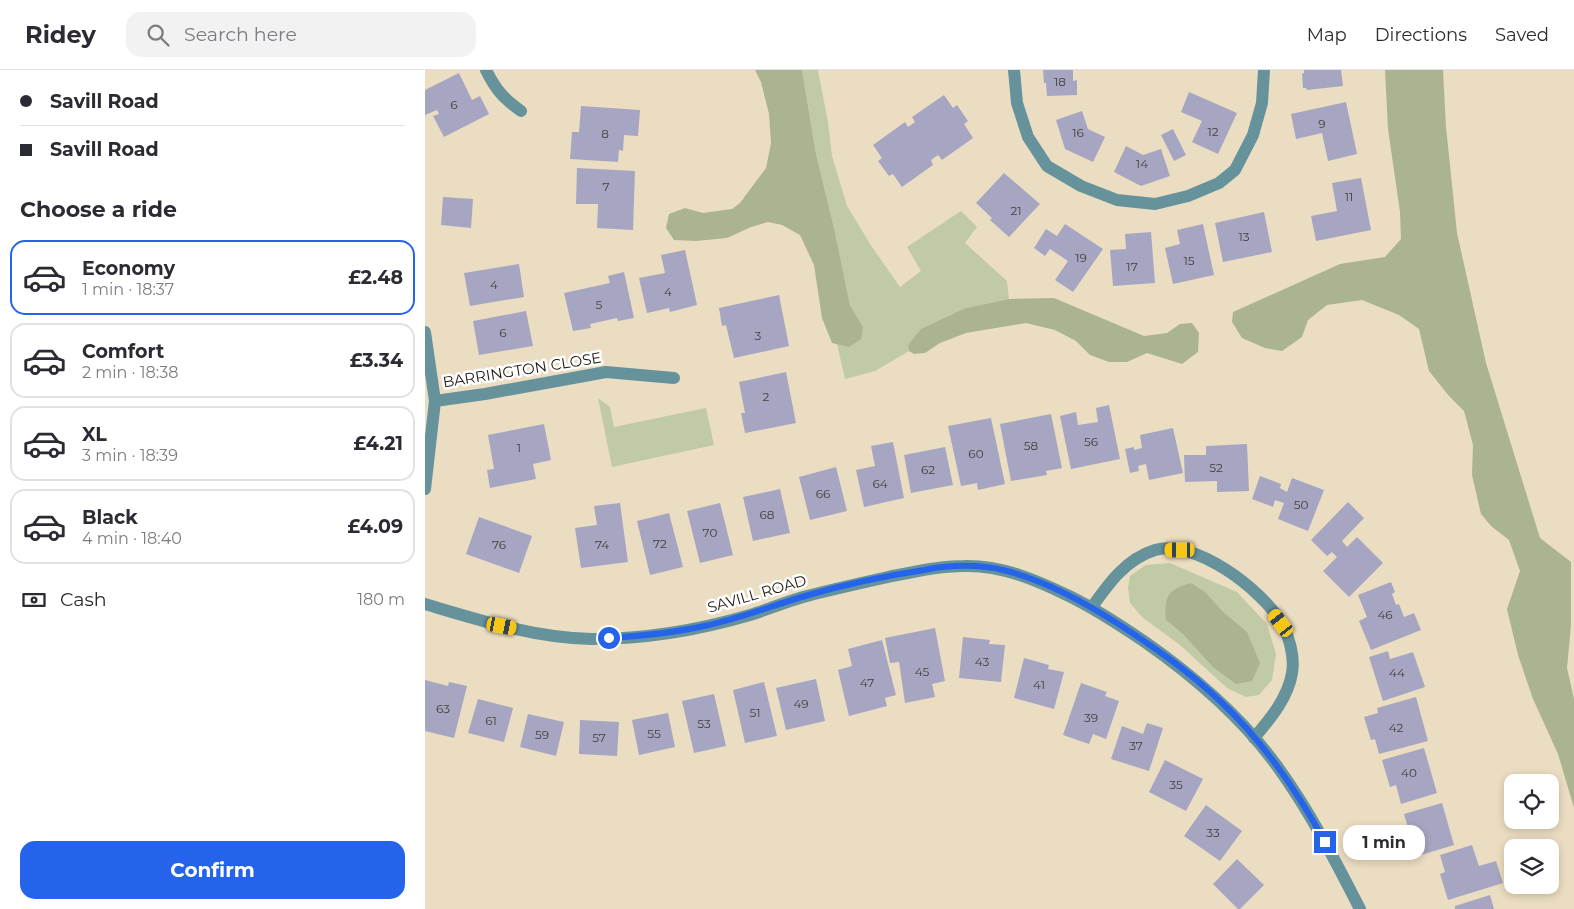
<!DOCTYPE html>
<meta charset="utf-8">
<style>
body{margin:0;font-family:Montserrat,sans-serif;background:#f2f2f3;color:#2b2b33;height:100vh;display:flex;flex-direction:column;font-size:19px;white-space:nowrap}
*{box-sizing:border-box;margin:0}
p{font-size:16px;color:#7c7c81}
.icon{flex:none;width:28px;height:28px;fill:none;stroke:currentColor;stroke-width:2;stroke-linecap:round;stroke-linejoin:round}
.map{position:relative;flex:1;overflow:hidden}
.sheet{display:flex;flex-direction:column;background:#fff;width:425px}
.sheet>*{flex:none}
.banner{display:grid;align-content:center;height:110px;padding:0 20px;background:#fff}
.fabs{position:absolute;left:1079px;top:704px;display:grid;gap:10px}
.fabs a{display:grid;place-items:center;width:55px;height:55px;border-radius:10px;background:#fff;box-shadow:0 2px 8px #0003;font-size:25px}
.end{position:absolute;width:22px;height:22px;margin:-11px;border:6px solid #2563eb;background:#fff;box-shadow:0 0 0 2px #fff}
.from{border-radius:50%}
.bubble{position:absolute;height:35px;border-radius:15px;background:#fff;box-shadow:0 2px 8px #0003;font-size:16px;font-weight:700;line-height:35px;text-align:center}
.car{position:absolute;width:15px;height:30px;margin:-15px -8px;border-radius:6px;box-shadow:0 0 4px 1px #0007;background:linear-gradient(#f5c518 24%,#345 0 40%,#f5c518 0 76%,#345 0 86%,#f5c518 0)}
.banner b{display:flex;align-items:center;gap:18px;height:48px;font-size:19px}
.banner b+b{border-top:1px solid #e1e1e2}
.banner i{width:12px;height:12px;background:#2b2b33}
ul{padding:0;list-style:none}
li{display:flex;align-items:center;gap:15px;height:75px;margin:0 10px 8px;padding:0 10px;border:2px solid #e1e1e2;border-radius:15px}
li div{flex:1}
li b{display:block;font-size:19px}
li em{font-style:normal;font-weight:700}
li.active{border-color:#2563eb}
li>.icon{width:45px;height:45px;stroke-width:1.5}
h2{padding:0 20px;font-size:22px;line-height:60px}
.pay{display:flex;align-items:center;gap:12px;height:55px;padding:0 20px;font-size:19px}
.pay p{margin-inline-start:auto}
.primary-button{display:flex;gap:10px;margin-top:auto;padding:10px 20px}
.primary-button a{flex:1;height:58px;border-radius:15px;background:#2563eb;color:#fff;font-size:20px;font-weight:700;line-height:58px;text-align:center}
header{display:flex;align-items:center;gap:30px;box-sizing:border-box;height:70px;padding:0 25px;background:#fff;border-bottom:1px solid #e1e1e2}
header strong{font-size:24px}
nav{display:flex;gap:28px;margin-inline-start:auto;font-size:18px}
.search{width:350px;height:45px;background:#f2f2f3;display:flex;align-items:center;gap:12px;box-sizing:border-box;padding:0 18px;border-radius:15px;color:#7c7c81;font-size:19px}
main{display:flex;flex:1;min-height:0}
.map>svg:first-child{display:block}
.green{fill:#c0caa5}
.forest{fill:#aab48f}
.building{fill:#a6a6c2}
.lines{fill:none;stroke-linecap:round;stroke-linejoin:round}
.service{stroke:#66929c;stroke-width:12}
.minor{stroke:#66929c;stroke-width:12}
.route{stroke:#2563eb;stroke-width:6}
.labels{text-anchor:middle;stroke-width:5;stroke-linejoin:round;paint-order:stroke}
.number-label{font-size:12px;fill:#423e3d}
.street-label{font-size:15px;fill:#201b11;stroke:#fff}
</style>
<header>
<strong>Ridey</strong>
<div class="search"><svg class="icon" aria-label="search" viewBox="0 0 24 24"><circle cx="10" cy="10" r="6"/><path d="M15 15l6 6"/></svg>Search here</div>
<nav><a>Map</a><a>Directions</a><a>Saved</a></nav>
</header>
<main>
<section class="sheet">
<div class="banner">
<b><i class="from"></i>Savill Road</b>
<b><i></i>Savill Road</b>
</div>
<h2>Choose a ride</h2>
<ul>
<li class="active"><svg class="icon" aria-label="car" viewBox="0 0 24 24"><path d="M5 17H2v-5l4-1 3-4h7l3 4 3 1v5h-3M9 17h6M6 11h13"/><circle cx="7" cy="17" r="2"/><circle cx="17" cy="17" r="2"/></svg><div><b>Economy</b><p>1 min · 18:37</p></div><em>£2.48</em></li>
<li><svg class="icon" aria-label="car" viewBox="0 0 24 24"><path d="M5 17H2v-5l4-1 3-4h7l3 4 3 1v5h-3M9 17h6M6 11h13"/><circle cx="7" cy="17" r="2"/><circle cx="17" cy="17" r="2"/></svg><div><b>Comfort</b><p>2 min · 18:38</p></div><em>£3.34</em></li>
<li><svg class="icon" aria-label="car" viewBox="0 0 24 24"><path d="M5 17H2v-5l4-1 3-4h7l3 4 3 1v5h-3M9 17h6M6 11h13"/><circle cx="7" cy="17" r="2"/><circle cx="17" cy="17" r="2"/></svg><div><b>XL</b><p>3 min · 18:39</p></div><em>£4.21</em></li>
<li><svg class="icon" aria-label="car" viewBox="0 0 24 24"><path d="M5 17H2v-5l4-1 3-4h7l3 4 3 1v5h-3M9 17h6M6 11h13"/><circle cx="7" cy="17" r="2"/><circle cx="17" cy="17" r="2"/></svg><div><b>Black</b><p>4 min · 18:40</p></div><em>£4.09</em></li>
</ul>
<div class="pay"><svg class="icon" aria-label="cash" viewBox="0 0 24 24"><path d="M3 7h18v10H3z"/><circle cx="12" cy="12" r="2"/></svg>Cash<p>180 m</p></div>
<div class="primary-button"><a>Confirm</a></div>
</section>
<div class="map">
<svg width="1149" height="839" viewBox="0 0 1149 839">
<rect width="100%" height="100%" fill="#ebddc1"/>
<g class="green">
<path d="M377,0h16l10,52 4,34 15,50 25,41 28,40 21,-16 -14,-24 54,-36 16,16 -12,16 42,38 2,18 -43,9 -58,37 1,6 -34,20 -30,8 -8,-35 12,3 14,-20 -13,-22 -15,-73 -19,-78z"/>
<path d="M173,328l12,9 4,20 92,-19 8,37 -102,22z"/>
<path d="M745,493l67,29 30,32 9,30 -4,26 -13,15 -13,2 -19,-9 -47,-43 -38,-28 -12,-14 -2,-15 2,-12 16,-11z"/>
</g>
<g class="forest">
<path d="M330,0h47l14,84 19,78 15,73 13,22 -2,12 -12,8 -17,-4 -10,-25 -8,-53 -14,-30 -18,-10 -14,-3 -17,5 -24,11 -31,3 -22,-1 -8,-12 3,-14 16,-6 18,5 29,-4 8,-6 26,-35 5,-25 -2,-29 -8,-32z"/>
<path d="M960,0h58l3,57 11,106 29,130 54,175 31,24v63l-4,43 7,31v109l-16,-54 -25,-55 -15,-44 -11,-46 13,-38 -11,-31 -18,-14 -10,-12 -9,-39 1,-30 -9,-34 -15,-15 -20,-25 -10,-42 -20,-14 -37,-15 -35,5 -19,15 -6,17 -20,14 -17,-3 -23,-10 -10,-16 1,-10 107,-48 45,-7 16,-18 -1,-27 -12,-83z"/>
<path d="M629,228l90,38 23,-3 13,-9 12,-1 7,10 -1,19 -16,12 -35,-11 -20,9h-18l-19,-7 -14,-14 -21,-11 -29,-7 -60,10 -26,10 -15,10 -11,1 -5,-3 -1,-6 13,-16 45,-21 43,-9z"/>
<path d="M766,513l14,9 18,20 24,20 13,31 -8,18 -16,3 -23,-17 -30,-33 -17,-14c-2,-25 2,-30 25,-37z"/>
</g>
<g class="building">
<path d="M618,0h30v11l4,-1v15l-30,1 -1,-13h-2z"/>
<path d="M879,0h37l2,16 -36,4 -1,-2h-3l-1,-14 2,-1z"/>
<path d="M34,3l13,27 8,-4 9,18 -45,23 -11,-21 6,-2 -2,-4 -12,5v-25z"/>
<path d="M764,22l48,21 -19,41 -26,-12 10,-21 -21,-9z"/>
<path d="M519,25l9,13 4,-3 11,16 -4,3 9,14 -31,22 -4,-5 -7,5 2,5 -31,22 -9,-13 -4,2 -11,-15 4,-3 -9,-13 32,-23 3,5 7,-5 -3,-5z"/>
<path d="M921,32l11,52 -29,7 -6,-28 -26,6 -5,-25z"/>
<path d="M156,36l59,4 -2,26 -14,-1 -1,16 -4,-1 -1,12 -48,-3 2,-27h7z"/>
<path d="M657,41l6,18 17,8 -12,25 -28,-13 -9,-29z"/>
<path d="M748,59l13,26 -12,6 -13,-26z"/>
<path d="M701,76l17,9 18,-6 9,27 -29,10 -27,-14z"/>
<path d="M152,98l58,3 -2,59 -36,-2 1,-24h-22z"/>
<path d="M579,103l36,31 -31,33 -19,-17 2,-2 -16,-15z"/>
<path d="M936,108l10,52 -55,11 -5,-25 26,-5 -5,-28z"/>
<path d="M18,127l30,2 -2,29 -30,-3z"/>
<path d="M839,142l8,40 -49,10 -8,-39z"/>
<path d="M640,154l38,25 -30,43 -18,-12 13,-19 -18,-12 -5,7 -11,-8 12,-19 11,7z"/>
<path d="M778,154l11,51 -41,9 -8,-36 15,-4 -3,-14z"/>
<path d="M726,162l4,51 -42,3 -3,-36 16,-1 -1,-15z"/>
<path d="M260,180l12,55 -27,7 -1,-4 -22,5 -8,-35 26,-5 -4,-18z"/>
<path d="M94,194l5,33 -54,9 -6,-33z"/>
<path d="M199,202l10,46 -16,3 -1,-3 -27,6 1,4 -18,3 -9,-38 46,-10 -2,-7z"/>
<path d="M354,225l10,51 -55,12 -8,-33 -4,1 -3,-18z"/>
<path d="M101,241l7,35 -54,9 -6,-34z"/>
<path d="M361,302l10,51 -51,10 -4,-20h4l-6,-31z"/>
<path d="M684,335l11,54 -49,10 -11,-53 16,-4 2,13 20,-3 -2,-14z"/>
<path d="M626,344l11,54 -16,3 1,4 -36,6 -11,-57z"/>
<path d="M566,348l14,66 -27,6 -1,-7 -16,3 -13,-60z"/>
<path d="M119,354l7,36 -18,4 3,15 -46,9 -3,-18 7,-1 -6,-34z"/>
<path d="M748,358l10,45 -34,7 -3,-16 -8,2 1,5 -9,2 -5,-24 9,-2v3l8,-2 -2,-13z"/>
<path d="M468,372l11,56 -40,9 -8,-37 19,-4 -4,-20z"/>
<path d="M822,374l2,47 -32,1v-11l-32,1 -1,-27h22v-9z"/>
<path d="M520,377l8,38 -42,8 -7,-38z"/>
<path d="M411,397l11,44 -37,9 -11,-43z"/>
<path d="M835,406l21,8 -1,4 7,4 5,-14 32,12 -16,41 -30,-12 6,-16 -9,-3 -2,7 -21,-8z"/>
<path d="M355,419l10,44 -37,8 -10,-44z"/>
<path d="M923,432l16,16 -22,23 5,6 10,-10 26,26 -34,34 -26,-26 14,-14 -5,-5 -5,4 -16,-16z"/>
<path d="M195,433l8,59 -47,6 -6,-40 22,-3 -3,-19z"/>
<path d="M295,433l13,52 -33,8 -13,-52z"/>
<path d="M244,443l14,54 -33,8 -13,-54z"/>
<path d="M54,447l53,19 -13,37 -53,-19z"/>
<path d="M966,512l4,10 -3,2 4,11 3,-1 5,13 10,-4 7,17 -50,20 -12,-29 8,-4 -9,-22z"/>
<path d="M510,558l10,53 -13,3 3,13 -30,6 -6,-41 -9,1 -5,-25z"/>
<path d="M538,567l27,3 -1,4 16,1 -4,37 -42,-4z"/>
<path d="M457,570l14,55 -11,3 2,8 -38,10 -11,-46 14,-4 -4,-17z"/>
<path d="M963,581l2,8 23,-7 12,35 -42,14 -14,-44z"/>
<path d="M599,588l25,7 -1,4 16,3 -10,37 -40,-11z"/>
<path d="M391,609l9,42 -39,9 -10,-42z"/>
<path d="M0,610l23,6 1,-4 18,4 -13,52 -29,-7z"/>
<path d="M339,612l13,54 -32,7 -12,-53z"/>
<path d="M656,613l26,9 -2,4 14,5 -13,38 -13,-5 -4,10 -26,-9z"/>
<path d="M289,624l12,52 -32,7 -12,-52z"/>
<path d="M991,627l12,44 -49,13 -4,-15 -4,1 -7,-23 14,-4 -1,-5z"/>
<path d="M53,629l35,9 -9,34 -36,-9z"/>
<path d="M243,643l7,34 -36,8 -7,-35z"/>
<path d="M103,644l36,8 -8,34 -36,-9z"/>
<path d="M155,650l39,2 -2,34 -38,-2z"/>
<path d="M722,653l16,5 -14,43 -38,-12 11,-33 21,8z"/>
<path d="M999,678l13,45 -36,11 -5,-19 -6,2 -8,-27z"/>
<path d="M740,690l38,19 -17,32 -37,-19z"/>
<path d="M1017,733l12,42 -43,13 -7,-22 6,-2 -6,-20z"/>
<path d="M781,735l36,26 -22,30 -36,-25z"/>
<path d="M1047,775l7,21 17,-5 7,22 -55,17 -8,-26 5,-2 -5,-17z"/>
<path d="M812,789l27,26 -24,24h-2l-25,-25z"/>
<path d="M1065,825l4,14h-39v-3z"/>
</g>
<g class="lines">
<g class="service">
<path d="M61,0c10,20 17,28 35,41"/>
<path d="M667,537c17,-24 34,-48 63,-57 40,-12 107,40 126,72 8,14 14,35 11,51 -4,25 -22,46 -38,65"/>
</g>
<g class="minor">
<path d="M589,0l3,33 11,34 19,29 34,20 36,14 38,4 33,-8 31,-13 16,-13 18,-35 9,-32 2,-33"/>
<path d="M0,262l10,69 -10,88"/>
<path d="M10,331l50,-7 121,-22 68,6"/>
<path d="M0,534c54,16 110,34 167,35 53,0 107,-9 158,-24 19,-6 38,-14 57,-19 27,-7 54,-13 81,-19 25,-5 51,-11 76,-11 38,-1 72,14 105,30 27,13 51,29 76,46 50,35 96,74 132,124 32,44 58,94 83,143"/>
</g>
</g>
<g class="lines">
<path class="route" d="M184,568c32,-2 64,-5 95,-12 35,-7 67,-20 101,-30 38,-11 79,-20 119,-26 26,-5 56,-6 83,1 39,10 79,32 113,54 35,23 70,47 100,76 43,40 77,90 105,141"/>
</g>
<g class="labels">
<g class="number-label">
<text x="635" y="16">18</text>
<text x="29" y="39">6</text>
<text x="897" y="58">9</text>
<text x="788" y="66">12</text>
<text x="653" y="67">16</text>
<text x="180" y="68">8</text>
<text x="717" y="98">14</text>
<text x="181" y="121">7</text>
<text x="924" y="131">11</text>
<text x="591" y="145">21</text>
<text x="819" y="171">13</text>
<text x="656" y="192">19</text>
<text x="764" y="195">15</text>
<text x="707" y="201">17</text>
<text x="69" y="219">4</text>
<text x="243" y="226">4</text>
<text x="174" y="239">5</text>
<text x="78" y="267">6</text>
<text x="333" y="270">3</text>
<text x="341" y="331">2</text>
<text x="666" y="376">56</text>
<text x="606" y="380">58</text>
<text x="94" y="382">1</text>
<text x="551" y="388">60</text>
<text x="791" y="402">52</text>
<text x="503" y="404">62</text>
<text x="455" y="418">64</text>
<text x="398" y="428">66</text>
<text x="876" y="439">50</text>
<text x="342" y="449">68</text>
<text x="285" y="467">70</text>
<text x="235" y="478">72</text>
<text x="74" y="479">76</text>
<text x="177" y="479">74</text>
<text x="960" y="549">46</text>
<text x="557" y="596">43</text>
<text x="497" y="606">45</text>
<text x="972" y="607">44</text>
<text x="442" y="617">47</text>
<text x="614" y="619">41</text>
<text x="376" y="638">49</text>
<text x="18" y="643">63</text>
<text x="330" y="647">51</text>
<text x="666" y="652">39</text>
<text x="66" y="655">61</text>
<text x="279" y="658">53</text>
<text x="971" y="662">42</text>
<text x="229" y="668">55</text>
<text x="117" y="669">59</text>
<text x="174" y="672">57</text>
<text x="711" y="680">37</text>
<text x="984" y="707">40</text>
<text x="751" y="719">35</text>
<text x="788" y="767">33</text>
</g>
<g class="street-label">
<text transform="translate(97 300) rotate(-9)" y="5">BARRINGTON CLOSE</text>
<text transform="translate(332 524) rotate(-16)" y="5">SAVILL ROAD</text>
</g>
</g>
</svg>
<div class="fabs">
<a><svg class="icon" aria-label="locate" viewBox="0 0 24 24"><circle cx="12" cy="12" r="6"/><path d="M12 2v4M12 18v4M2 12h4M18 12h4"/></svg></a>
<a><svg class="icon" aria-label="layers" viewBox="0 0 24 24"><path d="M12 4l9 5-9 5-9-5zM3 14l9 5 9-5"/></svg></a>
</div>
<i class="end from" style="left:184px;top:568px"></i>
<i class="end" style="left:900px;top:772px"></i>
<div class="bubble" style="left:918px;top:755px;width:82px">1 min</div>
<i class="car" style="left:755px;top:480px;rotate:270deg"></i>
<i class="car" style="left:856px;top:553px;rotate:323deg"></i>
<i class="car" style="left:77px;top:556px;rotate:101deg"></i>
</div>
</main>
